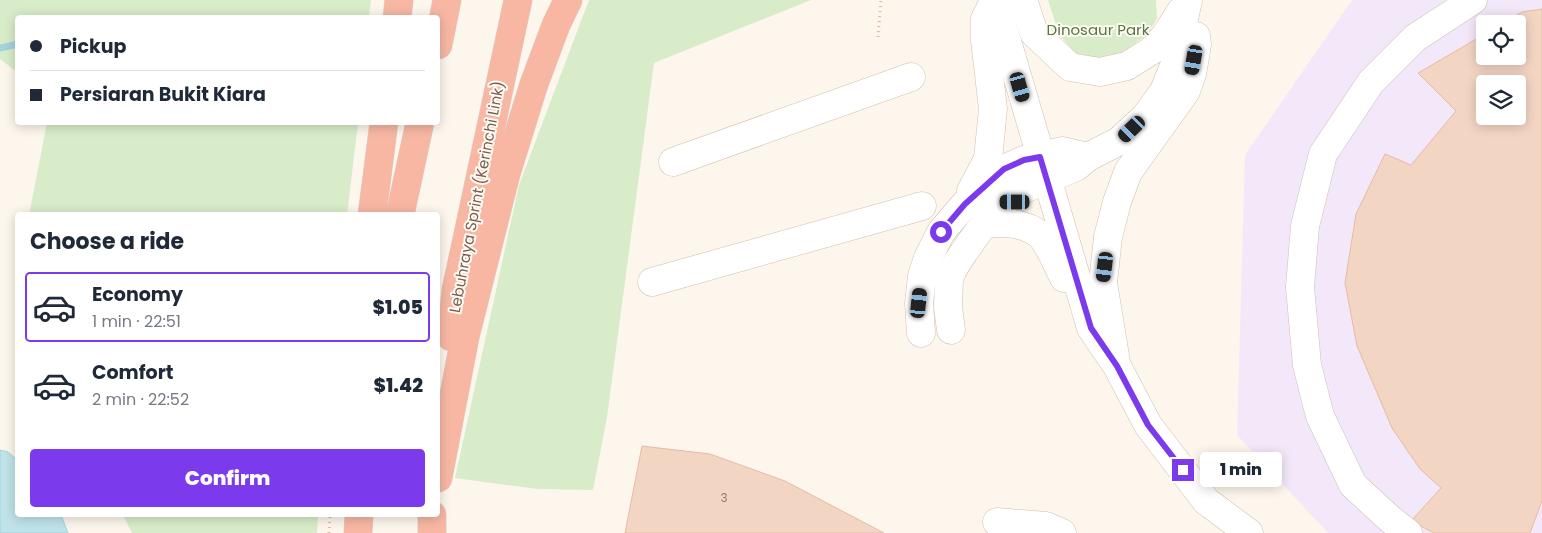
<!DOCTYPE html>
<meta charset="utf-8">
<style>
body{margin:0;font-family:Poppins,sans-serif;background:#f6f6f7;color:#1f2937;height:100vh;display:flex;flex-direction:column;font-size:19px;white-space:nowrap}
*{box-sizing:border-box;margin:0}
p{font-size:16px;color:#747a83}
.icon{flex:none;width:28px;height:28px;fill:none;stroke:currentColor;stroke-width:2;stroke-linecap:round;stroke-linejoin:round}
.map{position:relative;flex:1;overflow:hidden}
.details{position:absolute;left:15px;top:212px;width:425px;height:305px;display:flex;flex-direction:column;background:#fff;border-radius:5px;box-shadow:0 2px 12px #0003}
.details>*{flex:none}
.top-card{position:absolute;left:15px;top:15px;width:425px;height:110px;border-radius:5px;box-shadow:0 2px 12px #0003;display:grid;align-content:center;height:110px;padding:0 15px;background:#fff}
.fabs{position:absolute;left:1476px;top:15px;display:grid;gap:10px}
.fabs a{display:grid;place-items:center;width:50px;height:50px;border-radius:5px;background:#fff;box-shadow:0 2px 12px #0003;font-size:25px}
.end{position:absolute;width:22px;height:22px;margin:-11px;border:6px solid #7c3aed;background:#fff;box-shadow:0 0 0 2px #fff}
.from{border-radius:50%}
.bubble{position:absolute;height:35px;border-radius:5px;background:#fff;box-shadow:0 2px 12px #0003;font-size:16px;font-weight:800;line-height:35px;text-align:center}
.car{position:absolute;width:15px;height:30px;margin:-15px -8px;border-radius:6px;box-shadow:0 0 4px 1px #0007;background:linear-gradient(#222 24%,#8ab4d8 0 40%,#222 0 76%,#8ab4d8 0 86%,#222 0)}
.top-card b{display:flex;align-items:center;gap:18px;height:48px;font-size:19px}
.top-card b+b{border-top:1px solid #e0e1e3}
.top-card i{width:12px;height:12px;background:#1f2937}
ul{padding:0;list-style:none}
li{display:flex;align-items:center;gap:15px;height:70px;margin:0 10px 8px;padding:0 5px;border:2px solid transparent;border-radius:5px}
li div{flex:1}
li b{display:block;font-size:19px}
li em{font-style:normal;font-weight:800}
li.active{border-color:#7c3aed}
li>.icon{width:45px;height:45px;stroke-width:1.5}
h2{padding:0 15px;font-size:22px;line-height:60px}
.primary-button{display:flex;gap:10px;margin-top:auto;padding:10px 15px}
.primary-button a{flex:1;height:58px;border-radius:5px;background:#7c3aed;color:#fff;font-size:20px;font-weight:800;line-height:58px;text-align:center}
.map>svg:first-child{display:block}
.education{fill:#f3e8fa;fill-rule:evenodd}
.green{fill:#d8ecc9}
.water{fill:#bfe3e8;stroke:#a5d3da}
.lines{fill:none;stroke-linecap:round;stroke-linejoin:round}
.stream{stroke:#a5d3da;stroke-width:7}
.building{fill:#f3d5c3;stroke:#e6bba3;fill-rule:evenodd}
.minor-casing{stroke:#d1beb0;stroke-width:29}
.highway-casing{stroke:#dad1cd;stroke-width:29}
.path{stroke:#d9b8a5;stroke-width:3;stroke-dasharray:1 4;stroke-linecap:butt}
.minor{stroke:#fff;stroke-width:28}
.highway{stroke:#f7b7a3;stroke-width:28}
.route{stroke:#7c3aed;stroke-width:6}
.labels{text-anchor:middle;stroke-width:4;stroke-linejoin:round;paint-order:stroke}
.number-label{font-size:12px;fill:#987a6a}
.park-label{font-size:15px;fill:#537a41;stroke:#fffaf3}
.street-label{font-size:15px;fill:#7a5c4d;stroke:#fffaf3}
</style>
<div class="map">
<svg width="1542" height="533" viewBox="0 0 1542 533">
<rect width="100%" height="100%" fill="#fdf6ec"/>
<path class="education" d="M1352,0h190v533h-214l-91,-98 8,-280zM1485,24h33v32h-33zM1485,84h33v32h-33z"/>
<g class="green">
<path d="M0,0h371l-2,17 -351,1 -1,54 -17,-13z"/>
<path d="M589,0h222l-157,63 -47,354 -14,73 -56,-1 -82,-11 64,-293z"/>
<path d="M1048,0h108l1,18 -9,16 -29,21 -32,6 -15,-11 -13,-16z"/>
<path d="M47,123h311l-11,92h-318z"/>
<path d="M123,515h195l-1,18h-185z"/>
</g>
<path class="water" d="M0,450l8,2 9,8 1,55h43l7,18h-68z"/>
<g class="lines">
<path class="stream" d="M0,48l18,-4"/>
</g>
<g class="building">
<path d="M1542,9v492l-12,32h-96l-23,-12 30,-33 -21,-19 -28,-41 -35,-82 -12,-63 11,-69 29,-60 26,11 45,-54 -38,-38 67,-39v22h33v-32h-16l20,-12zM1485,84h33v32h-33z"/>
<path d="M642,446l68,8 75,27 99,52h-259z"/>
</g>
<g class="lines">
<g class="minor-casing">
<g id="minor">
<path d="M995,0l96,328 26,38 31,59 58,76 43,32"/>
<path d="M1023,0l11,33 36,34 30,5 27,-6 24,-15 14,-15 16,-25"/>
<path d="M673,162l238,-85"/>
<path d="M971,191l17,-32 5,-50 -8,-69v-21l8,-16"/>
<path d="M984,224c19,-2 42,-2 57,12 8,8 17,31 23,42"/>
<path d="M652,282l270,-76"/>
<path d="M951,330l-3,-23 1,-28 4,-10 11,-17 29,-41 24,-19 59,-25 12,-10 31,-16 26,-24 19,-26 10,-25 14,-66"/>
<path d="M921,333l-2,-30 3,-27 6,-18 13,-26 24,-28 39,-35 20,-9 39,-9 25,6"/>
<path d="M1115,356l-12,-73 5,-46 9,-35 11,-30 58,-81 6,-17 5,-29 -1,-9"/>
<path d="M997,522l49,4 16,7"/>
<path d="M1408,533l-18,-14 -37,-34 -33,-69 -13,-51 -7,-78 5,-61 18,-72 48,-72 44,-44 58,-38"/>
</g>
</g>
<g class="highway-casing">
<g id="highway">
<path d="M397,18l2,-18"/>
<path d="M438,45l9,-45"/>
<path d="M372,215l12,-93"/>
<path d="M400,215l20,-93"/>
<path d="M451,337l5,-47 62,-290"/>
<path d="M438,478l27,-141 41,-163 28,-90 22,-59 12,-25"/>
<path d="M358,533l1,-18"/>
<path d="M432,533v-18"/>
</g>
</g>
<g class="path">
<path d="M878,37l3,-37"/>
<path d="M329,533l1,-18"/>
</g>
<use href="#minor" class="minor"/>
<use href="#highway" class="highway"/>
</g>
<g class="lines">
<path class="route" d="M941,232l24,-28 39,-35 20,-9 16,-3 51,171 26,38 31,59 35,45"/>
</g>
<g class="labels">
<g class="number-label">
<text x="724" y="502">3</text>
</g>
<g class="park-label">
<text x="1098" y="35">Dinosaur Park</text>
</g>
<g class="street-label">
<text transform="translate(477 197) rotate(-79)" y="5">Lebuhraya Sprint (Kerinchi Link)</text>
</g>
</g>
</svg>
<div class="fabs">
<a><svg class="icon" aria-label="locate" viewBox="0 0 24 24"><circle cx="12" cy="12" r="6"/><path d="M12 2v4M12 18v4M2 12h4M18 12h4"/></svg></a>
<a><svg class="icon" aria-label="layers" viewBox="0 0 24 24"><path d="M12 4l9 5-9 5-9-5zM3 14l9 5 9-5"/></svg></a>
</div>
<i class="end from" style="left:941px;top:232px"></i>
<i class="end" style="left:1183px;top:470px"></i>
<div class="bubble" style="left:1200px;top:452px;width:82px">1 min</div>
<i class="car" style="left:1194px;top:60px;rotate:190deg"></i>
<i class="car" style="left:1020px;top:87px;rotate:164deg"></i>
<i class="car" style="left:1132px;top:129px;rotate:226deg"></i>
<i class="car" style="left:1015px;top:202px;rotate:270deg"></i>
<i class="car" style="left:1105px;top:267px;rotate:187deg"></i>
<i class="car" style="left:919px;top:303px;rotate:6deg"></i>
<div class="top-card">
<b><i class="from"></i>Pickup</b>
<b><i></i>Persiaran Bukit Kiara</b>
</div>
<section class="details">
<h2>Choose a ride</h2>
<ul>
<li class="active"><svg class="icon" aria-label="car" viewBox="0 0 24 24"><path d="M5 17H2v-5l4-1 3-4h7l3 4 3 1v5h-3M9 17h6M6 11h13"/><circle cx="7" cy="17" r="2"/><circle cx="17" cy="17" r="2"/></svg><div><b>Economy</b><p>1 min · 22:51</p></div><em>$1.05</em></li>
<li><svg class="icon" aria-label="car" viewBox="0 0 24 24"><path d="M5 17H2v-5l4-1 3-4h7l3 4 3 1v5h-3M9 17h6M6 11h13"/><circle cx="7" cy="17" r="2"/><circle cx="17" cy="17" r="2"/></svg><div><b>Comfort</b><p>2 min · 22:52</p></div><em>$1.42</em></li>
</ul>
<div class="primary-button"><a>Confirm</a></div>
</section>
</div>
